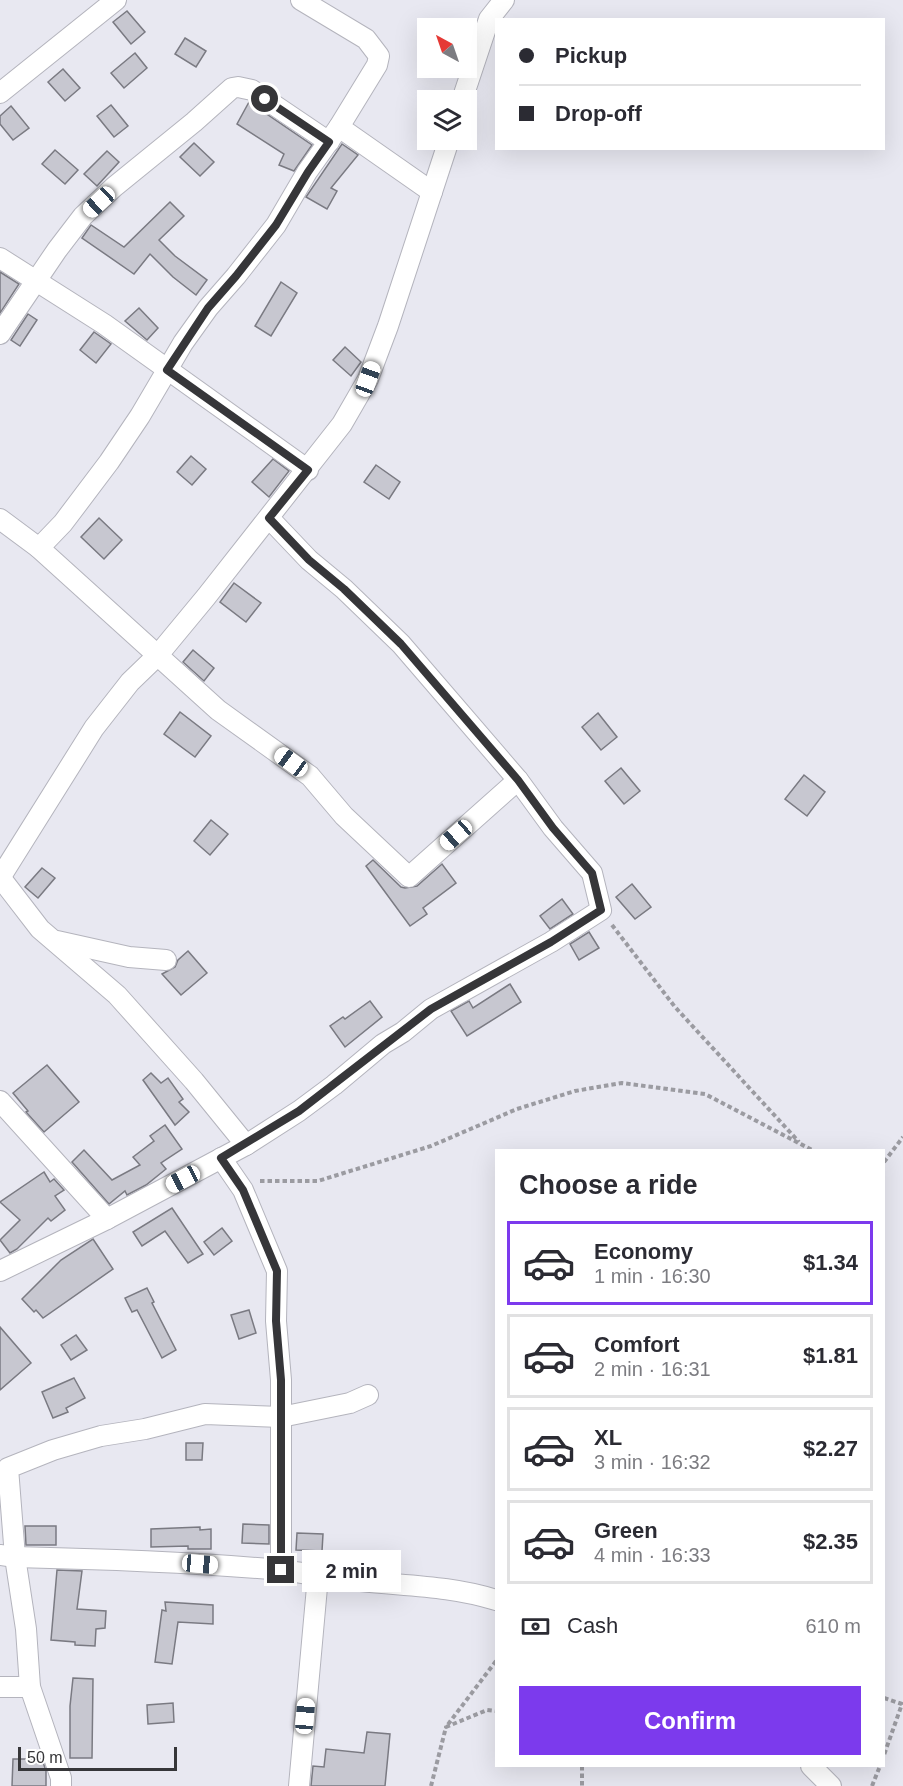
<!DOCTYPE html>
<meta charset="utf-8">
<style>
body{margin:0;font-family:Helvetica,sans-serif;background:#f7f7f7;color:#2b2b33;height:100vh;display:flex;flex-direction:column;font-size:22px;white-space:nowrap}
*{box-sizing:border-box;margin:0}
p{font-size:20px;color:#7c7c81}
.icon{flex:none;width:33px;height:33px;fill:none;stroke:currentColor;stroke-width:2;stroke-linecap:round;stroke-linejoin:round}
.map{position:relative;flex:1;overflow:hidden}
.panel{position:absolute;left:495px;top:1149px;width:390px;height:618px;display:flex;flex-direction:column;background:#fff;border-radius:0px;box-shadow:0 6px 24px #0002}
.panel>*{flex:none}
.top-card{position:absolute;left:495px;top:18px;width:390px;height:132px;border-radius:0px;box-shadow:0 6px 24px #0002;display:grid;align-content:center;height:132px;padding:0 24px;background:#fff}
.needle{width:39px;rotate:320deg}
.controls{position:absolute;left:417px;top:18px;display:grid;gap:12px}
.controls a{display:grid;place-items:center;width:60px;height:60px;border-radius:0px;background:#fff;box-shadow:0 6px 24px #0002;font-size:30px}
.scale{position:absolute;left:18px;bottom:15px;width:159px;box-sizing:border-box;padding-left:6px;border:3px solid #363639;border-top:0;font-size:16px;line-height:21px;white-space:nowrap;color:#363639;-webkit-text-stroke:4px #fff;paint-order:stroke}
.end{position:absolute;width:27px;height:27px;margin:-14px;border:8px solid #363639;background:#fff;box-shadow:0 0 0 3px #fff}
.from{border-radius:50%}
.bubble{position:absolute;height:42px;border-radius:0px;background:#fff;box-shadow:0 6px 24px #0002;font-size:20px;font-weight:700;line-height:42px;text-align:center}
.car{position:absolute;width:18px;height:36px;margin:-18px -9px;border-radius:8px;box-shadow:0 0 4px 2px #0007;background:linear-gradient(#fff 24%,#345 0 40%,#fff 0 76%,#345 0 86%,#fff 0)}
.top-card b{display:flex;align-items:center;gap:21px;height:57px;font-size:22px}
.top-card b+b{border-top:2px solid #e1e1e2}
.top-card i{width:15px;height:15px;background:#2b2b33}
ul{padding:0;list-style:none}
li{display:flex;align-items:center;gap:18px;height:84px;margin:0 12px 9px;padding:0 12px;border:3px solid #e1e1e2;border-radius:0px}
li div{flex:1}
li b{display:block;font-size:22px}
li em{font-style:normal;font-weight:700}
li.on{border-color:#7c3aed}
li>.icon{width:54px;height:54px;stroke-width:1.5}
h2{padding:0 24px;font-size:27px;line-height:72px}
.pay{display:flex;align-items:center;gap:15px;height:66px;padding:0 24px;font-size:22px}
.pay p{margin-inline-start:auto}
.action{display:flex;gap:12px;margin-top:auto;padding:12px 24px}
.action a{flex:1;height:69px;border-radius:0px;background:#7c3aed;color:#fff;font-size:24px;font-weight:700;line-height:69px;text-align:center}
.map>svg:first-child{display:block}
.building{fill:#c7c7d0;stroke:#7a7a82;stroke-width:1.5}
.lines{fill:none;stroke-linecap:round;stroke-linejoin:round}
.street-casing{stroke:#b4b4bd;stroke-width:22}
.path{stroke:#9b9ba1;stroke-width:4;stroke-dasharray:4.5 3;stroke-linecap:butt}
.street{stroke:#fff;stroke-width:20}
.route{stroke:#363639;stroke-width:8}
</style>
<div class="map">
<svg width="903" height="1786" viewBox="0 0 903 1786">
<rect width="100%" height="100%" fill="#e8e8f1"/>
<g class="building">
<path d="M127,11l18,21 -14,12 -18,-22z"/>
<path d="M185,38l21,13 -10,16 -21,-13z"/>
<path d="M135,53l12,15 -23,20 -13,-15z"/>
<path d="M63,69l17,19 -15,13 -17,-19z"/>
<path d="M249,102l63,43 -18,26 -15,-6 5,-11 -47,-30z"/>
<path d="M111,105l17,21 -14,11 -17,-21z"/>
<path d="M11,106l18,22 -16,12 -13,-16v-8z"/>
<path d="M194,143l20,19 -14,14 -20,-19z"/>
<path d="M342,144l16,11 -27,33 6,3 -10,18 -21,-12z"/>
<path d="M55,150l23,20 -13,14 -23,-20z"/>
<path d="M107,151l12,11 -22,24 -13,-12z"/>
<path d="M170,202l14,14 -25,24 16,16 32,24 -11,15 -23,-18 -23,-23 -16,20 -52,-36 9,-13 33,22z"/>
<path d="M0,272l19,12 -19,29z"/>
<path d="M281,282l16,11 -26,43 -16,-10z"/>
<path d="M139,308l19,20 -11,12 -22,-19z"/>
<path d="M28,314l9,6 -17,26 -9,-6z"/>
<path d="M94,332l17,12 -15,19 -16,-13z"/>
<path d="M345,347l16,15 -10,14 -18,-16z"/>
<path d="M191,456l15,13 -14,16 -15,-13z"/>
<path d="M273,459l16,12 -20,26 -17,-15z"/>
<path d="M376,465l24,17 -11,17 -25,-17z"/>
<path d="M99,518l23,22 -18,19 -23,-22z"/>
<path d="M234,583l27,20 -15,19 -26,-20z"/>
<path d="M193,650l21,18 -10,13 -21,-19z"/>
<path d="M180,712l31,24 -16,21 -31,-23z"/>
<path d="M598,713l19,24 -16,13 -19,-23z"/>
<path d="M621,768l19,23 -16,13 -19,-23z"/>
<path d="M804,775l21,17 -18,24 -22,-17z"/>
<path d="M211,820l17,14 -18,21 -16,-14z"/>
<path d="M373,860l28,27 4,1 12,-2 25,-22 14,19 -33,25 4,6 -17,12 -44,-60z"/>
<path d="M42,868l13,10 -17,20 -13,-11z"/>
<path d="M632,884l19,23 -16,12 -19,-22z"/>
<path d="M562,899l11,15 -23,15 -10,-13z"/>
<path d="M589,932l10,16 -20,12 -9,-16z"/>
<path d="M188,951l19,22 -26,22 -19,-21 13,-7 3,-7z"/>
<path d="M510,984l11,18 -54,34 -16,-25 18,-10 4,7z"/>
<path d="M370,1001l12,16 -37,30 -15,-21 13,-9 2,2z"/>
<path d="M47,1065l32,37 -35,30 -18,-20 2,-1 -15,-18z"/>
<path d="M151,1073l10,10 7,-5 15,21 -4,3 10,10 -14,13 -32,-45z"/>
<path d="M165,1125l17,24 -21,14 5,6 -20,16 -19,10 -2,-4 -16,13 -37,-42 12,-12 28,30 28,-15 -7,-8 21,-16 -4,-5z"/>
<path d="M44,1172l6,10 4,-3 10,11 -9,6 10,14 -14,11 -3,-3 -31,31 -7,4 -10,-13 20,-20 -20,-18z"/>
<path d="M172,1208l31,46 -15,9 -23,-32 -23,15 -9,-14z"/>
<path d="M222,1228l10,13 -18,14 -10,-13z"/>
<path d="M93,1239l20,30 -70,49 -7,-8 -2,2 -12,-13 39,-39z"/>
<path d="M147,1288l7,14 -2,1 24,47 -14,8 -25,-48 -5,2 -7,-14z"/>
<path d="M249,1310l7,23 -17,6 -8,-24z"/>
<path d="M0,1327l31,36 -31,27z"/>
<path d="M76,1335l11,15 -16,10 -10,-15z"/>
<path d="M74,1378l11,20 -19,10 2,4 -15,6 -11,-26z"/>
<path d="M186,1443h17l-1,17h-16z"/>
<path d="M243,1524l26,1v19l-27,-1z"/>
<path d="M25,1526h31v19h-30z"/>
<path d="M200,1527v3l11,-1v20h-23v-3l-37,1v-18z"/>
<path d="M297,1533l26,1 -1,17 -26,-1z"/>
<path d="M57,1570l25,1 -5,38 29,2 -1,17 -9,1 -1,17 -20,-1v-3l-24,-2z"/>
<path d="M165,1602l48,3v19l-35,-2 -6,42 -17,-2 7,-52 4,1z"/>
<path d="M73,1678l20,1 -1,79h-22v-52z"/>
<path d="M173,1703l1,19 -26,2 -1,-19z"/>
<path d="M367,1732l23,2 -5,52h-74l2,-20 11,1 2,-18 38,4z"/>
<path d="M13,1759h29l4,12v15h-34z"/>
</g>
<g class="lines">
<g class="street-casing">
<g id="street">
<path d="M301,0l65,39 13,17 -2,9 -38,62 93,65"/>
<path d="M0,93l116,-93"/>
<path d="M462,100l27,-81 15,-19"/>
<path d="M0,258l104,66 204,146"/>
<path d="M0,334l57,-84 26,-34 31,-29 80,-65 38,-34 6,-1 14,3 77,52"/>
<path d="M0,519l39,29 179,162 92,66 34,40 65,61 109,-97"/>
<path d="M39,548l24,-25 46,-61 31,-46 43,-73 25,-35 28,-32 40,-51 31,-53 32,-45"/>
<path d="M0,877l40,52 77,66 77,86 52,64"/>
<path d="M0,878l94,-150 36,-46 28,-27 48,-58 136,-173 26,-45 20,-53 61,-186"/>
<path d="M57,941l72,16 37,3"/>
<path d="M0,1101l107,118"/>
<path d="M221,1158l22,32 34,81 -1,50 5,59v191"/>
<path d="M0,1271l107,-52 139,-74 53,-34 35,-26 49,-41 20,-12 28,-23 120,-67 50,-32 -9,-37 -39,-45 -35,-48 -117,-136 -57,-55 -35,-29 -40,-42"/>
<path d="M0,1555l15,2c88,2 177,5 265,13 27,3 54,9 81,11 46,5 91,5 135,19"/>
<path d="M0,1687h30"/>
<path d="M811,1766l20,20"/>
<path d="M61,1786v-8l-31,-91 -4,-58 -11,-72 -7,-89 45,-18 48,-14 44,-7 60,-15 76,3 69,-14 18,-8"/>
<path d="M299,1786l19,-210"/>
</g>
</g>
<g class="path">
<path d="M612,925l63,82 124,135"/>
<path d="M884,1162l19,-25"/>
<path d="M260,1181h58l113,-35 86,-37 58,-18 47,-8 83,11 107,56"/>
<path d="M496,1661l-50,66 41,-17 9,1"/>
<path d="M884,1698l18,6 -18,51"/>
<path d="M582,1766v20"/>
<path d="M431,1786l15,-59"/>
<path d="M872,1786l8,-20"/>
</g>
<use href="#street" class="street"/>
</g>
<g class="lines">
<path class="route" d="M265,99l64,43 -21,30 -32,53 -40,51 -28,32 -41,62 141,100 -39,48 40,42 35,29 57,55 117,136 35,48 39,45 9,37 -50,32 -120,67 -132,102 -78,47 22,32 34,81 -1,50 5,59v190"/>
</g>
</svg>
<div class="controls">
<a><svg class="needle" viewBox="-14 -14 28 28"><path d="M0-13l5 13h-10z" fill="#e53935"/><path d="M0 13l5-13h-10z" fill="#7c7c81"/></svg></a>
<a><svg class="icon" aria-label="layers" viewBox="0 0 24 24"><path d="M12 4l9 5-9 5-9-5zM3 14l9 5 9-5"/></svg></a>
</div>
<div class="scale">50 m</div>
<i class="end from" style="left:265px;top:99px"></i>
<i class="end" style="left:281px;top:1570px"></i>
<div class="bubble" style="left:302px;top:1550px;width:99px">2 min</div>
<i class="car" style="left:99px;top:202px;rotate:227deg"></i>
<i class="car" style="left:368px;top:379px;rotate:20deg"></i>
<i class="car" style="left:291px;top:762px;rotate:306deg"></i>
<i class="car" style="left:456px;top:835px;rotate:229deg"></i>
<i class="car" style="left:183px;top:1179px;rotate:242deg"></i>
<i class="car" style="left:200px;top:1564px;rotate:95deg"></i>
<i class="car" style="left:305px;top:1716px;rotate:5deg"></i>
<div class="top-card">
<b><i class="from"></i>Pickup</b>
<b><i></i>Drop-off</b>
</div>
<section class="panel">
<h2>Choose a ride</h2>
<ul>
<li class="on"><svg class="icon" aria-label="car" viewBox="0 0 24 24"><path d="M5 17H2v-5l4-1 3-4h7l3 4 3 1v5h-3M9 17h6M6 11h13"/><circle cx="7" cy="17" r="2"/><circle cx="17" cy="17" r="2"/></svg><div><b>Economy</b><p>1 min · 16:30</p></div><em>$1.34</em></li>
<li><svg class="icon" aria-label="car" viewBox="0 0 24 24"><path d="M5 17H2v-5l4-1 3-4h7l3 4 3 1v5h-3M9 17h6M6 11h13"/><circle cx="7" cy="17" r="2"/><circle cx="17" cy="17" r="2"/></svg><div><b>Comfort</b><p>2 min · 16:31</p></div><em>$1.81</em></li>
<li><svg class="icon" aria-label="car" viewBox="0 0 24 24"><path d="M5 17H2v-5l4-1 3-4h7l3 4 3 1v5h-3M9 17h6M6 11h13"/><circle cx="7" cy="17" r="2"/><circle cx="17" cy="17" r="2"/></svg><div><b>XL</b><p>3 min · 16:32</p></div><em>$2.27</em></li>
<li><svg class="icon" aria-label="car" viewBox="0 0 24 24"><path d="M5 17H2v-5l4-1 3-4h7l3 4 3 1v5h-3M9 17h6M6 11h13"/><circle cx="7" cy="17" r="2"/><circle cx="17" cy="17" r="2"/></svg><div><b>Green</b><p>4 min · 16:33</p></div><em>$2.35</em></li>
</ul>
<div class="pay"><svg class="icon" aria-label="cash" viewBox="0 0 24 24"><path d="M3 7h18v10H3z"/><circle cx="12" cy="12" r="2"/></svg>Cash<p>610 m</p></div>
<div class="action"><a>Confirm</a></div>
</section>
</div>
